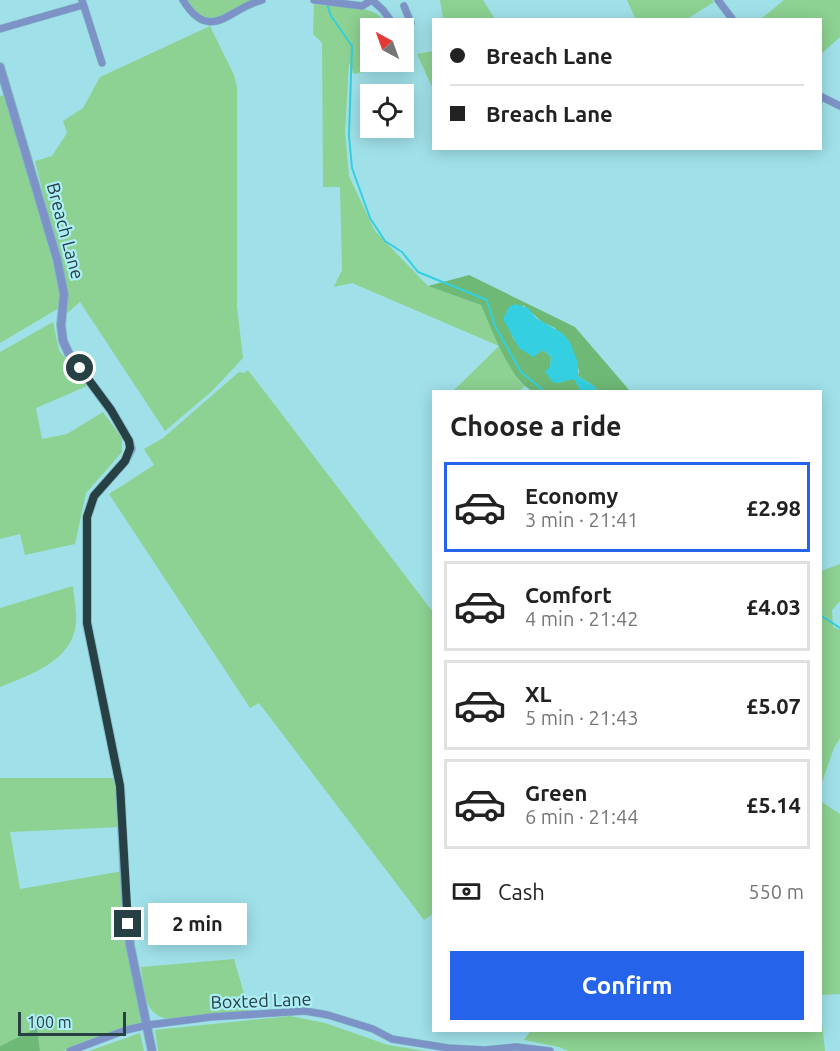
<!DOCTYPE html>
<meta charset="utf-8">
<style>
body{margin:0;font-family:Ubuntu,sans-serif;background:#f6f6f6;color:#222;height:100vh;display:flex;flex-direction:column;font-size:22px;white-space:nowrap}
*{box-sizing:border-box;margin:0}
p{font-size:20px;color:#767676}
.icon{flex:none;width:33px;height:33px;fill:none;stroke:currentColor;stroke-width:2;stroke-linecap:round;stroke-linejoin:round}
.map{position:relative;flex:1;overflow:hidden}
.side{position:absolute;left:432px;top:390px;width:390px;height:642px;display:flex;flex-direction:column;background:#fff;border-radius:0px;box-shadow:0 3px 15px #0003}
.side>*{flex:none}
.hud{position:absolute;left:432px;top:18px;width:390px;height:132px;border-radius:0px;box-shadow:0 3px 15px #0003;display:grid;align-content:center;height:132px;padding:0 18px;background:#fff}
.needle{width:39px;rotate:319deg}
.buttons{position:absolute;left:360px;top:18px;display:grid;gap:12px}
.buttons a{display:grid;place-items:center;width:54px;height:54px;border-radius:0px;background:#fff;box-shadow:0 3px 15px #0003;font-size:30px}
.scale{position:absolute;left:18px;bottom:15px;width:108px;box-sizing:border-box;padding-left:6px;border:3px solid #264044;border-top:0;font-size:16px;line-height:21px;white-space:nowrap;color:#264044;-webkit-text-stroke:4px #adeef6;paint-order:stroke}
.end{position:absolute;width:27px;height:27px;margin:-14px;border:8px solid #264044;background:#fff;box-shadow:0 0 0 3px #fff}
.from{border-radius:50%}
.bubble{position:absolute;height:42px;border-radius:0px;background:#fff;box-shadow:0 3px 15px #0003;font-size:20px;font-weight:600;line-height:42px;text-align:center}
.hud b{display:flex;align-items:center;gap:21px;height:57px;font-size:22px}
.hud b+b{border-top:2px solid #e0e0e0}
.hud i{width:15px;height:15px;background:#222}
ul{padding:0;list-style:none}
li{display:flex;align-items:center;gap:18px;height:90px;margin:0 12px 9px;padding:0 6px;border:3px solid #e0e0e0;border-radius:0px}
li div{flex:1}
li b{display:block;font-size:22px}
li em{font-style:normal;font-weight:600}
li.on{border-color:#2563eb}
li>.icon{width:54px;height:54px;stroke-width:1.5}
h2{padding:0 18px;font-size:27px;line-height:72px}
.pay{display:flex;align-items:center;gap:15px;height:66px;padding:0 18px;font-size:22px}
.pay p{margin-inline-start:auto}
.primary-button{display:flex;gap:12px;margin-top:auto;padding:12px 18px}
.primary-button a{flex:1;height:69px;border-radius:0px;background:#2563eb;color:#fff;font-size:24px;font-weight:600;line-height:69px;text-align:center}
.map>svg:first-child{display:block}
.green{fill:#8dd292}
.forest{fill:#6eb975}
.water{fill:#34cfe0}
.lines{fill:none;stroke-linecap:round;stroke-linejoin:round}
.stream{stroke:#34cfe0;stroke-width:2}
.minor-casing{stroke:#85bec5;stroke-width:8}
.tertiary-casing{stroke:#85bec5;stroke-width:10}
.minor{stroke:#7d93c8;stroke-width:7}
.tertiary{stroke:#7d93c8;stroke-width:8}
.route{stroke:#264044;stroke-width:8}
.labels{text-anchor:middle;stroke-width:4.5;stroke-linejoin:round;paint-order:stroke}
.street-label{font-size:18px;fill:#264044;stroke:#adeef6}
</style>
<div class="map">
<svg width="840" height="1051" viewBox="0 0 840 1051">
<rect width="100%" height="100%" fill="#a0e1e9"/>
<g class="green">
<path d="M188,0h67c-25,15 -47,34 -67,0z"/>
<path d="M440,0h43l12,19h-52z"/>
<path d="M627,0h85l2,2 -27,17 -51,1z"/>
<path d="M784,0h56v37l-19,17 -1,-34 -59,-1z"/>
<path d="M314,4c33,6 57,-4 77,24h-21v34h34v-14l8,13 -58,13 -5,-11 -4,68 4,45 26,55 53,55 53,19 18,41 21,36 5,4 -6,5h-66l46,-45 -147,-63 -18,4 8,-17 -2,-83h-17l-1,-144 -9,-9z"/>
<path d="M210,26l24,49 3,12v220l6,51 -31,33 -47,40 -85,-129 -15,13 2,-25 -32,-129 17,-5 15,-23 -4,-12 20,-13 17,-31z"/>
<path d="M433,51h1l-1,38 -16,-35z"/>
<path d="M4,95l39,128 16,67v18l-59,35v-247z"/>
<path d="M53,322l6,28 28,36 -51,22 6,31 25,-5 36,-22 19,26v14l-36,41 -11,51 -50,11 -5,-21 -20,5v-187z"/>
<path d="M248,370l185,242 1,301 -10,7 -165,-217 -9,5 -141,-214 45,-29 -10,-16 19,-11 76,-66 5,1z"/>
<path d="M840,564v37l-8,9 1,17 7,3v108l-6,10 -13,37v-214z"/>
<path d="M73,586c1,11 4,26 3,38 -4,37 -46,51 -76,63v-79z"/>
<path d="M0,778h116l4,49 -110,5 10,57 103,-18 -1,55 21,96 -80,29h-23l-3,-23 -37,18z"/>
<path d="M820,801l20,13v180l-19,1z"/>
<path d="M234,959l15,52 -82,8c-25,-6 -23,-31 -26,-52z"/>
<path d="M821,1012l4,39h-257l-9,-4 -35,-7 7,-10h289z"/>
<path d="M290,1016l35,7 63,22 38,6h-268l-3,-21z"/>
<path d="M140,1033l4,18h-55z"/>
</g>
<g class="forest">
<path d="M469,275l106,52 55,64h-33l-3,-5 -16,-10 1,-6 -24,-42 -13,-6 -19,-17 -11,31 3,5 22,12 6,-3 8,7 -1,10 8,16 16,-5 7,13c-15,0 -33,3 -47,0 -21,-4 -45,-68 -53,-86l-53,-19z"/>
<path d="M37,1028l3,23h-40v-5z"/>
</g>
<path class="water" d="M515,304l13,4 8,10 26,15 8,9 8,21v13l16,10 3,5h-16l-7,-12 -16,4 -6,-1 -7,-11 5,-4 1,-10 -8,-7 -10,7 -14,-9 -16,-29 6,-12z"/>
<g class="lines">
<g class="stream">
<path d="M327,4l4,12 21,30 -3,90 3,32 18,50 15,23 17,11 16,20 69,28 7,24 27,48 24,20"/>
<path d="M820,615l20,13"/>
</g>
<g class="minor-casing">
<g id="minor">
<path d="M82,0l20,63"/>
<path d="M183,0c27,45 48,7 79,0"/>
<path d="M314,0l48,6 10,-6"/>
<path d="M372,0l11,10 13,18"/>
<path d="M718,0l15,20"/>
<path d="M0,29l83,-24"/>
<path d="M404,30l7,-7 -7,-17"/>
<path d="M820,96l20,10"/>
<path d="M70,1051l56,-21 22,-5 63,-8 94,-6 23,4 45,14 19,10 56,9 37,2 31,-3 34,4"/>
</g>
</g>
<g class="tertiary-casing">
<path id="tertiary" d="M0,67l57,192 7,35 -3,31 2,16 6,13 42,56 18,31 2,8 -6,12 -31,35 -7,21v106l33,163 6,118 4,41 22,106"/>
</g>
<use href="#minor" class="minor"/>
<use href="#tertiary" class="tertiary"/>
</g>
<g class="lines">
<path class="route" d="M80,368l31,42 18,31 1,7 -5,13 -31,35 -7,21v106l33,163 8,138"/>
</g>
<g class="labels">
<g class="street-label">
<text transform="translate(65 231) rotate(75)" y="6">Breach Lane</text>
<text transform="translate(261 1001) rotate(-2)" y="6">Boxted Lane</text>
</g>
</g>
</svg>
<div class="buttons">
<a><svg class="needle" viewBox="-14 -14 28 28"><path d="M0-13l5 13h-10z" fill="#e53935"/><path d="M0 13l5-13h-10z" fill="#767676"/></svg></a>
<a><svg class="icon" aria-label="locate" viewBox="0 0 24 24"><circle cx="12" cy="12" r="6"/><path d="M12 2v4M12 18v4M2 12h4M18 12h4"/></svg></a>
</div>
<div class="scale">100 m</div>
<i class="end from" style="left:80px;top:368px"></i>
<i class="end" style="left:128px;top:924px"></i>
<div class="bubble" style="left:148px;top:903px;width:99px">2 min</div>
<div class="hud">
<b><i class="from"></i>Breach Lane</b>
<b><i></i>Breach Lane</b>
</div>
<section class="side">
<h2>Choose a ride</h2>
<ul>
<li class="on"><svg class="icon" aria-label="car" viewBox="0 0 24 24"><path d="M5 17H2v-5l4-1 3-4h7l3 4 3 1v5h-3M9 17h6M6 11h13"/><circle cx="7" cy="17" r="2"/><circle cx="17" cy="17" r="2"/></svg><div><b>Economy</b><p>3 min · 21:41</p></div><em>£2.98</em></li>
<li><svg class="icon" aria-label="car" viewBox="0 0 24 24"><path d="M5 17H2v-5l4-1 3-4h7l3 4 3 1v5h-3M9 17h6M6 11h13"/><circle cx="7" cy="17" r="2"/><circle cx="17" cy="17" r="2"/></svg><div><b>Comfort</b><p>4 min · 21:42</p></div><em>£4.03</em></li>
<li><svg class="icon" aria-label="car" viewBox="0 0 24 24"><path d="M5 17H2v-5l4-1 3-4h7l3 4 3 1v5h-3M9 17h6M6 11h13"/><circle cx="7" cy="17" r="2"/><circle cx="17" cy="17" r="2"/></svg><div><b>XL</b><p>5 min · 21:43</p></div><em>£5.07</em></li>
<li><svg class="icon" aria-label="car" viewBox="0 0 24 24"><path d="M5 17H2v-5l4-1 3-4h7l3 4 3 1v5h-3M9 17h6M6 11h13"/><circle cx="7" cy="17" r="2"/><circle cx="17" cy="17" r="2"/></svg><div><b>Green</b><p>6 min · 21:44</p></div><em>£5.14</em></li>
</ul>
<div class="pay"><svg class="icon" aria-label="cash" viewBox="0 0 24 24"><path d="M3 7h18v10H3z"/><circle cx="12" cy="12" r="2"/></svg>Cash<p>550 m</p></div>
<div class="primary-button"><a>Confirm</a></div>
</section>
</div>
